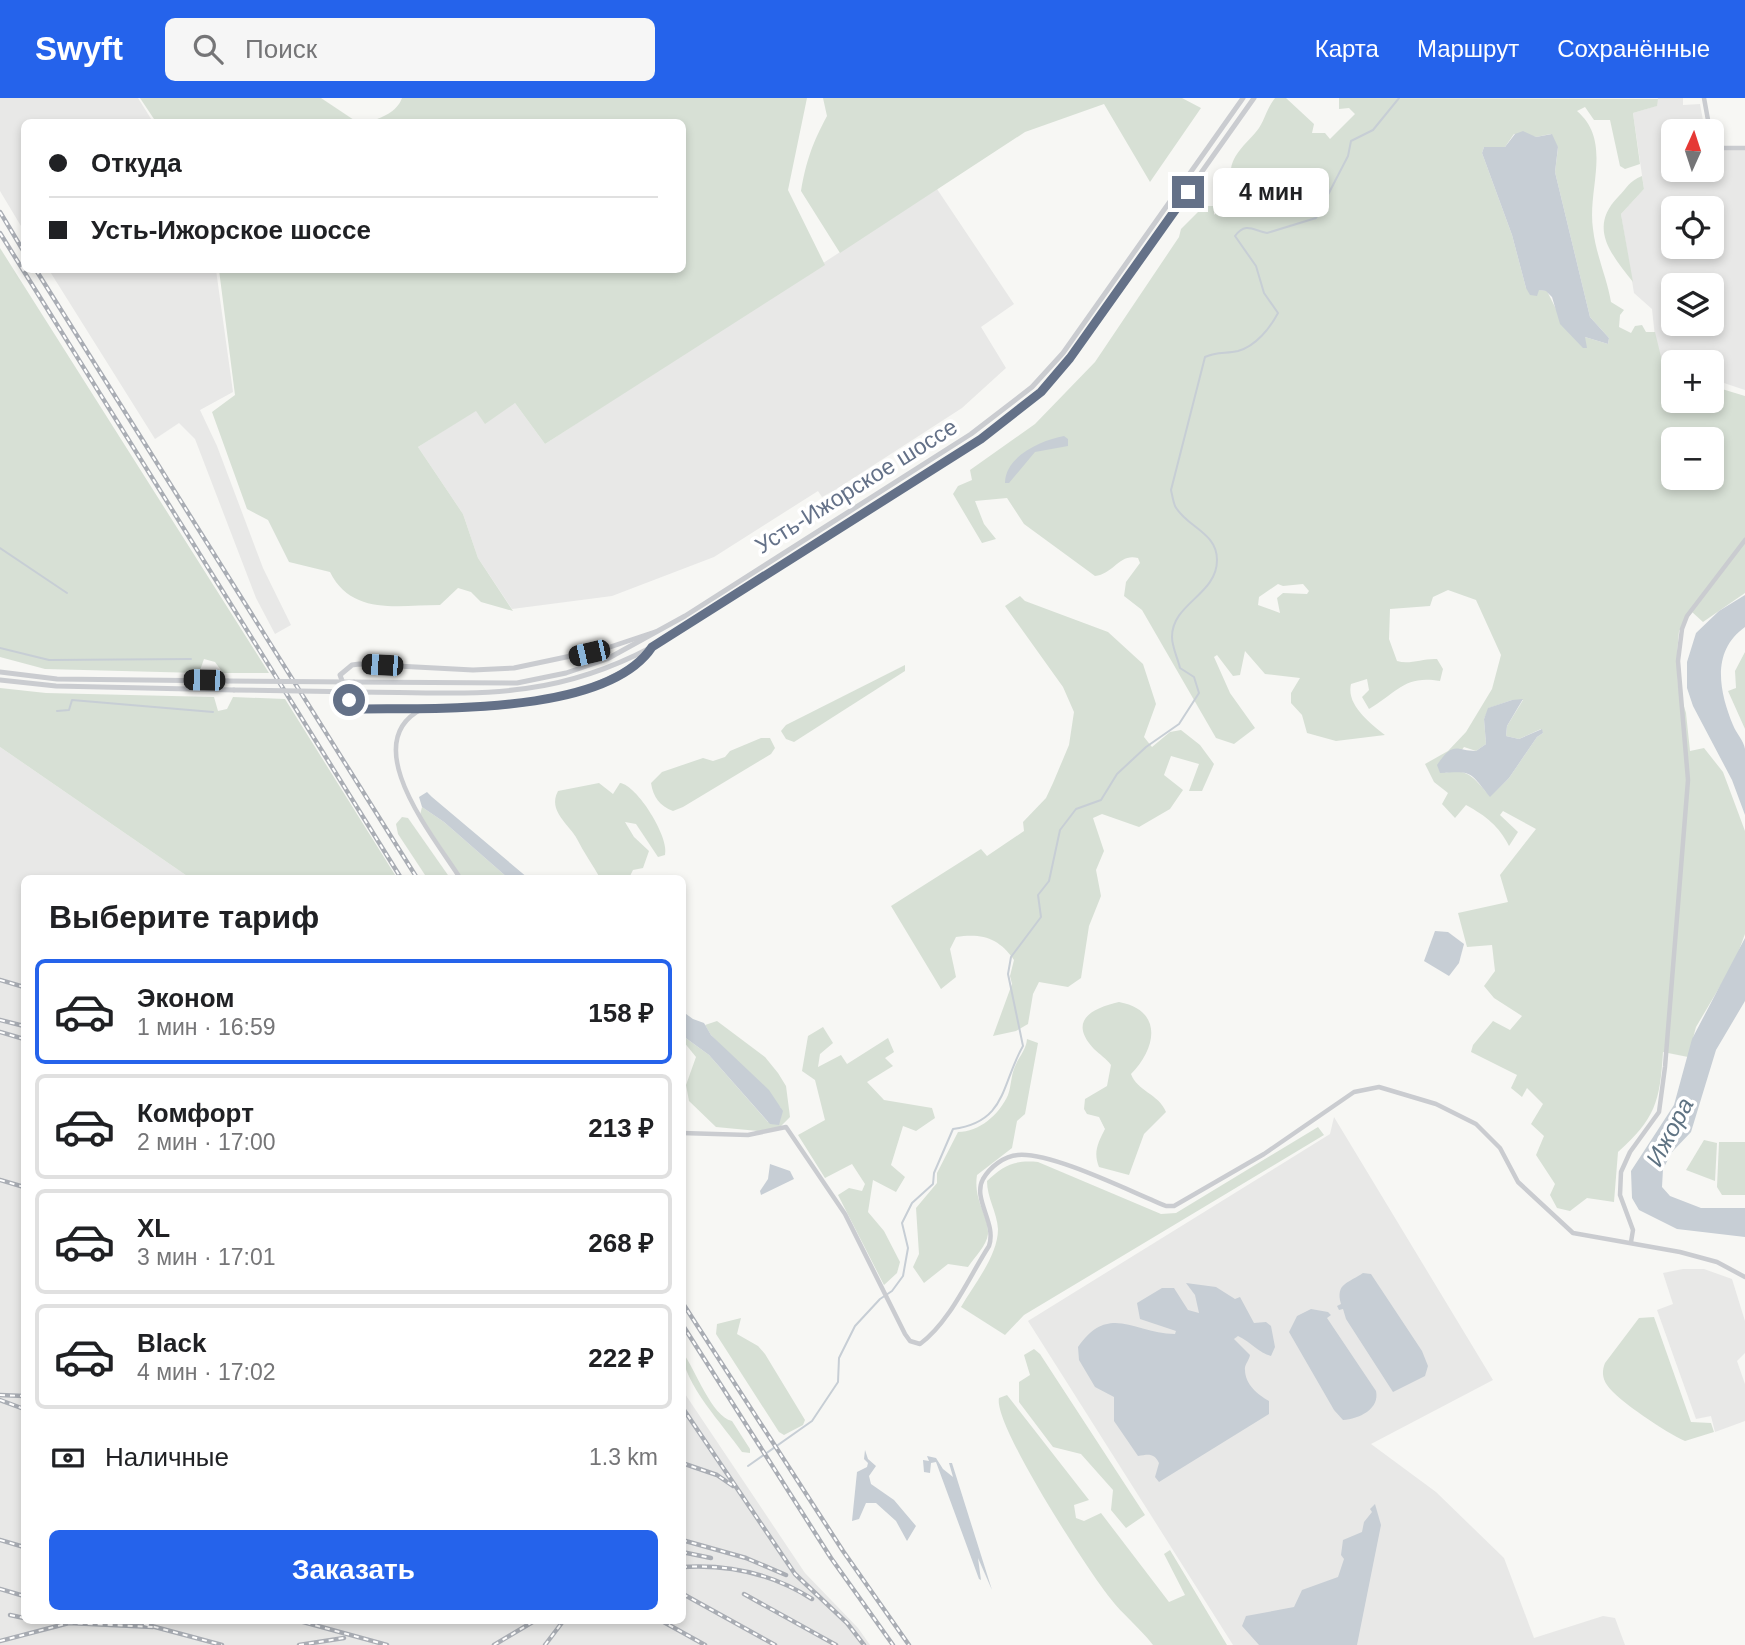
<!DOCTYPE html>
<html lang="ru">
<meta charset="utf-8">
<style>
body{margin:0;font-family:Arial,sans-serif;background:#f6f6f6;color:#202124;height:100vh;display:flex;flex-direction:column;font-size:26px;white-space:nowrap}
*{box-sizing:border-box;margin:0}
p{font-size:23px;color:#757577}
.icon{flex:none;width:38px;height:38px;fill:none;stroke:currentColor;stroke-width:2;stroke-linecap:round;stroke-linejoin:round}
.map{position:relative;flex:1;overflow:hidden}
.side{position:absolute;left:21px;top:777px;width:665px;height:749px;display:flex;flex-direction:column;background:#fff;border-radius:10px;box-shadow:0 4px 10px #0003}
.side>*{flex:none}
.banner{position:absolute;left:21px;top:21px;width:665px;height:154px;border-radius:10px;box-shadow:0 4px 10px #0003;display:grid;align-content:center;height:154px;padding:0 28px;background:#fff}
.needle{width:46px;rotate:3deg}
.buttons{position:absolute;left:1661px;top:21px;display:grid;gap:14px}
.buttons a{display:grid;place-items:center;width:63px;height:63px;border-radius:10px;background:#fff;box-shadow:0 4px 10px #0003;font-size:35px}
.end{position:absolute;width:32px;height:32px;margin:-16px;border:9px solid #647188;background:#fff;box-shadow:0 0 0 4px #fff}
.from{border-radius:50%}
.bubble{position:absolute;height:49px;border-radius:10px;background:#fff;box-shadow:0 4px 10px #0003;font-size:23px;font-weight:700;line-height:49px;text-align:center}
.car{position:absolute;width:21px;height:42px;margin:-21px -10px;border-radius:9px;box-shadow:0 0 5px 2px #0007;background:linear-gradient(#222 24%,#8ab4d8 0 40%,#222 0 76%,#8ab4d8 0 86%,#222 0)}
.banner b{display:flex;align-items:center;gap:24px;height:66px;font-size:26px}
.banner b+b{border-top:2px solid #e0e0e0}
.banner i{width:18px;height:18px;background:#202124}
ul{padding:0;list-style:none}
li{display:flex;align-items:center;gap:21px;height:105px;margin:0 14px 10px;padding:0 14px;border:4px solid #e0e0e0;border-radius:10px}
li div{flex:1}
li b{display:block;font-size:26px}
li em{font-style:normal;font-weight:700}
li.current{border-color:#2563eb}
li>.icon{width:63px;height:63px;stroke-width:1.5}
h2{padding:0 28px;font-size:32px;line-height:84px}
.pay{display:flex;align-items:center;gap:18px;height:77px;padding:0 28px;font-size:26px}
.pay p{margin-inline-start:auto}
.action{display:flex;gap:14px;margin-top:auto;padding:14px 28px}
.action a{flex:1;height:80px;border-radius:10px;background:#2563eb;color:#fff;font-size:28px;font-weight:700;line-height:80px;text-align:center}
header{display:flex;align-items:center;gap:42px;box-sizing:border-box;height:98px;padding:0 35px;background:#2563eb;color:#fff}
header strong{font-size:33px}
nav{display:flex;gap:38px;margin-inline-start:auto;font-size:24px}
.search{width:490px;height:63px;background:#f6f6f6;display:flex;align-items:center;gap:18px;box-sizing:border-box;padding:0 24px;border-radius:10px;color:#757577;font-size:26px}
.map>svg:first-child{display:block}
.built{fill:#e8e8e7;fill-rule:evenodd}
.green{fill:#d7e0d5;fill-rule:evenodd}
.water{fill:#c7ced5}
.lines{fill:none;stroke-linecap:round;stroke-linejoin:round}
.stream{stroke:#c7ced5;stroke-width:2}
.minor{stroke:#caccd0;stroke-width:4.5}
.tertiary{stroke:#caccd0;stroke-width:5}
.rail-casing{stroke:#a9adb4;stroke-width:4.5}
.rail{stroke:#fff;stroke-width:2;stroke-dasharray:5;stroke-linecap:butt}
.tertiary-bridge{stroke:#caccd0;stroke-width:5}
.route{stroke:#647188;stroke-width:9}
.labels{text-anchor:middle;stroke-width:7;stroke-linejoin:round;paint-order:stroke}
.street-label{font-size:23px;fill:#647188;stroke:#fff}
.water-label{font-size:24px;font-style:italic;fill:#5f7383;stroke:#fff}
</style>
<header>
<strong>Swyft</strong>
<div class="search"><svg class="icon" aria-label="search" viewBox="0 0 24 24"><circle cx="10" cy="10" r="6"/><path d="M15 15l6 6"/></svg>Поиск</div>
<nav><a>Карта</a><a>Маршрут</a><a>Сохранённые</a></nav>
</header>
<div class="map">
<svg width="1745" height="1547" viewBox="0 0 1745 1547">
<rect width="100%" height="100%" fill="#f7f7f4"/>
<g class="built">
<path d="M0,0h138l15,24h-129v109l-24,-40z"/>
<path d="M1658,0h25v7l17,-1 5,27h-32v39h39v-20h33v240l-33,-11v-17h-39l-16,-6 -5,-47 -18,-16 -13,-79 23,-25 -11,-76 23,-7zM1673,110h39v39h-39zM1673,187h39v39h-39z"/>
<path d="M937,91l77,115 -33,23 25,41 -44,40 -127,82 -13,7 -4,-6 -104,66 -102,39 -100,13 -34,-51 -15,-44 -45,-67 58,-37 39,-7 30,41z"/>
<path d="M49,172h167l17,122 -33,18 17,36 46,122 28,57 -16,9 -19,-36 -61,-159 -16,-16 -24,16z"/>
<path d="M0,649l190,131h-166v742h658l1,-229 122,182 53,55 12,17h-870z"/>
<path d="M1334,1019l159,263 -122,64 65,48 68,66 30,80 69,-22 12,2 10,27h-392l-205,-324 302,-187z"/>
<path d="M1683,1171h21l28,10 13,42v32l-8,8 8,23v37l-30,11 -4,-16 -15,3 -39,-109 16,-6 -10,-31z"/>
</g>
<g class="green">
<path d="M140,0h181l36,24h-201z"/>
<path d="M402,0h405l-19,92 37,75 -280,179 -30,-41 -30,21 -9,-13 -58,36 45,67 15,44 35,53 -32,-9 -10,-10 -13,-4 -18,17c-42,0 -88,11 -110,-33l-41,-10 -21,-42 -21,-11 -35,-97 23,-17 -16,-125h463v-148h-314c14,-4 29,-10 34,-24z"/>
<path d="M823,0h359l19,10 -51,74 -46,-78 -79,28 -185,121 -39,-62c5,-30 12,-49 26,-75z"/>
<path d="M1275,0h11l28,26 -2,9h13l5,6 25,-25 -6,-6 -10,1v-11l319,1 -1,7 -24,7 7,51 -15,5 -5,-3 -10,-46h-16l-9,-13 -8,4c36,31 10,78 16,118 3,26 14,49 18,73l13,8 -4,5 -1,12 12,6 4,-7 7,-1 4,7h9l8,33 10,5v31h39v-15l33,10v197l-42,29 -11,-10 -13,19 -2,23 1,33 8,26 4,38 14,-3 19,24 22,59v103l-10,27 -39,66 -8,30 -25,-5c-3,50 -8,67 -45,100l-4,50 -27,-4 -17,13 -13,-3 -7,-13 5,-11 -19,-29 8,-19 -13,-12 12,-20 -16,-16 -5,9 -11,-9 6,-13 -46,-23 2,-7 20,-24 17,9 12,-14 -28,-18 -10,-12 11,-15 -3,-26 -25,2 -9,-34 50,-11 -8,-27 36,-46 -33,-18 -3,4 18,17 -9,14c-10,-20 -23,-30 -43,-41l-11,13 -13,-14 6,-11 -14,-11 -9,-18 23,-13 18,-19 26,-43 9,-34 -25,-55 -28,-10 -15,7 -3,9 -40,3 -1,30 8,22c13,4 26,-3 40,-2l6,10 -3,12c-36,-6 -42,11 -71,28l-7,-12 7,-7 -2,-11 -16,5c-5,21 19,39 34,51l-49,6 -29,-8 -5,-18 -11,-12v-10l9,-15 -35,-4 -20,-23 -5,24 -7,1 -16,-21 -3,2 16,36 25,35 -21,16 -18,-6 -74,-128 -18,-14 2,-14 14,-19 -2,-5c-19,-5 -24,16 -43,18l-71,-52 -17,-26 -32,3 9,23 12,15 -14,4 -29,-49 5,-8 14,-6 -2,-10 65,-46 60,-62 84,-125 2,-8 23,-23h10v9l7,-8 9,-2 3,-5 9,-1v-15l-11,-9c-2,-20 18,-33 28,-47 7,-11 7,-18 16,-30zM1514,36l22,3 15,-3 7,14 -3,24 35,145 19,21 -1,6 -23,-7 -29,-28 -9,-18 -21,-3 -14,-53 -30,-82 2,-6h21zM1673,341h39v39h-39zM1278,486l5,2 20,-2 6,7 -2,3 -24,-1 -6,5 3,15 -22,-8 1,-8zM1512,602h11l-16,26 -1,10 13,3 22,-10 2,4 -6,4 -28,41 -19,18c-15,-16 -21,-29 -45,-23l19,-26 12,4 10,-7 -2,-25 5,-11z"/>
<path d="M1642,78l2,13 -23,25 12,68c-22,-28 -45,-54 -15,-85 9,-9 11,-16 24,-21z"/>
<path d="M0,150l269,425h-46l-8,-11 -11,-3 -5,14 -154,-4 -45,-12z"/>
<path d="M1020,498l5,5 83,31 35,32 13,40 -12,33 8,10 18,-15 11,-2 19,15 14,19 -12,27h-13l10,-27 -28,-8 -7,19 19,15 -13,19 -31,18 -37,-13 -9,4 11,33 -8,19 5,26 -12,30 -8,52 -13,9 -29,-5 -6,12 -5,30 -12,7 -23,5 19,-52 -2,-8 4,-16c-15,-22 -32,-27 -58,-23l-6,12 6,28 -15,12 -50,-83 90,-57 6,7 37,-25 -1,-9 23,-24 7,-15 16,-38 5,-33 -11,-25 -58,-81z"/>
<path d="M1745,554v77l-17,-38 8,-3 -1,-17z"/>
<path d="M905,567v6l-111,71 -8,-3 -5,-8 5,-6z"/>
<path d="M0,590l46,5 168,4 4,14 9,-2 6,-12 52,2 112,179h-207l-190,-131z"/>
<path d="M761,640h9l5,10 -4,6 -88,53 -10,4c-13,-5 -20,-14 -22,-28l11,-11 41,-14 10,3 12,-4 5,-6z"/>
<path d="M599,685l14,11 7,-11c17,2 50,55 45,72l-7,2 -22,-33 -11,-2 9,15 15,14 -6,17 -10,2 -4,8h-29c-7,-13 -16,-25 -23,-39 -7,-14 -30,-28 -19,-48z"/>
<path d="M422,709l22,15 64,56h-46l-42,-63z"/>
<path d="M402,719l6,1 42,60h-23l-29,-44 -2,-10z"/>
<path d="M1119,904c44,8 38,46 12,72 6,17 28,20 35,38l-22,22 -15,41 -30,-8c-6,-15 -1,-24 6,-38l-6,-12 -12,-3 -3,-5 1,-10 22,-13 4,-21c-5,-7 -11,-10 -17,-16 -27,-29 -1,-41 25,-47z"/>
<path d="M717,923l48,36 13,16 8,13 4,31 -11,11 -21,3 -42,-4 -27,-26 -3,-16 10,-28 -13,-16 -1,-9 1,4 26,19 59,67 12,-1 1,-13 -70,-73 -6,-10z"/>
<path d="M823,929l10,16 -13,11 -2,13 23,-12 6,9 41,-26 6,14 -9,6 8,8 -26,16 17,18 48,8 3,10 -19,13 -13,-5 -12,39 14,12 -9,15 -23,-12 -5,32 16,19 16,31 -3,11 -13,12 -46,-90 11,-7 13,3 3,-7 -13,-20 -27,14 -27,-43 27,-15 -10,-40 -13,-9 6,-35z"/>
<path d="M1027,941l11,4 -13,71 -8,7 -5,27 -35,27c-4,26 12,40 11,59 -1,11 -14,24 -20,33l-20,-3 -24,19 -11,-16 6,-13 -3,-46 21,-25v-10l21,-41c21,0 41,-17 50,-37 3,-8 3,-18 6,-26 4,-12 12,-18 13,-30z"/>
<path d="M1318,1029l6,8 -300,180 -19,20 -44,-28c13,-23 37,-51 37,-78 -1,-17 -11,-31 -11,-48 17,-16 27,-21 51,-19l123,52 15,-1z"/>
<path d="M1704,1042l13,3 -2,38 -29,-11z"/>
<path d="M1719,1044h26v53h-23l-5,-8z"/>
<path d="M1654,1219l37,105 20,1 3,9 -29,9c-18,-8 -67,-40 -78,-56 -5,-7 -5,-15 -2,-22l34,-45z"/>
<path d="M741,1220l-4,16 21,12 7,8 40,66 -2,5 -19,10 -5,-3 -63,-98 1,-10z"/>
<path d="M1034,1251l6,5 105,161 -19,13 -15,-18 2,-20 -32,-36 -28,-7 -34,-45v-20l11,-7 -6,-20z"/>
<path d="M683,1255c12,16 29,64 49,68l18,28v4l-8,-1c-18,-26 -60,-70 -59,-99z"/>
<path d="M1007,1297l82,105 -15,5 2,13 8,3 17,-8 68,89 16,-7 -21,-41 6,-4 57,95h-74c-13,-17 -30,-30 -43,-47 -22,-27 -117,-174 -111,-200z"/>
</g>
<g class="water">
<path d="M1523,33l13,6 16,-3 6,13 -3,25 35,145 19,21 -1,6 -23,-7 2,11h-4l-23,-24 -8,-27 -6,-6 -7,-1 -2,6 -7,-1 -4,-7 -14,-53 -30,-82 2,-6h21l10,-13z"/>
<path d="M1064,338l4,3v7l-33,6 -26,31h-4c0,-27 37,-43 59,-47z"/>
<path d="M1745,497v32c-34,24 -26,64 -12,98 3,8 11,16 12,24 0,21 0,45 0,66l-13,-35 -39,-74 -6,-18v-26l9,-29 23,-22z"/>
<path d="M1523,601l-16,27 -1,10 13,3 23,-10 1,4 -6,4 -28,41 -19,19c-21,-26 -17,-26 -50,-24l-3,-8c17,-25 19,-14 39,-14l10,-7 -2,-25 4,-11 24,-8z"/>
<path d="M427,694l5,5 96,81h-20l-64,-56 -22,-15 -3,-10z"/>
<path d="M1435,833l13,1 16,12 -5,19 -10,13 -25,-15z"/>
<path d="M1745,840v63l-29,49 -25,82 -19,20 -9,17 -1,18 8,9 31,12h44v29l-68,-8 -38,-19 -7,-12 -1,-27 43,-66 18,-66z"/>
<path d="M682,913l11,8 11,4 7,12 58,55 14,21 -4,14 -9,-1 -61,-69 -26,-19z"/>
<path d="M770,1066l20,7 4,8 -33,16 -1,-4 8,-12z"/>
<path d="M1363,1175l8,1 51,77 6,15 -3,10 -32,16 -47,-73 -3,-10 -4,1 -2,-4 4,-2c-6,-21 8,-21 22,-31z"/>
<path d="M1186,1185l30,4 19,12 5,-2 14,26 12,-1 5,4 4,21 -4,9c-12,-3 -20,-14 -33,-20l-4,3 16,16c-1,6 -6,10 -5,15 0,14 13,25 24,31v13l-110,68 -4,-5 4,-14c-5,-10 -10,-9 -21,-7l-24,-35v-24l-19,-10 -16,-27 -1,-13c31,-45 57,-13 97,-13l1,-3 -36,-12 -3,-16 25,-15h12l14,22 11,3 -4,-18z"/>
<path d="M1311,1211l17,3 3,3 -4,3 49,73c4,18 -17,28 -33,29l-9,-10 -45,-78 8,-16z"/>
<path d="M865,1352l3,9 8,7 -7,10 2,8 23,16 22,26 -9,15 -11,-20 -20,-18h-10l-7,16 -7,2 5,-49 10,-5 1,-4 -4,-4z"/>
<path d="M927,1358l9,2 7,11 10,8 -4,-14h3l40,127 -14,-32 3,22 -2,-1 -43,-117 -5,1 -1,10 -6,-1 -1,-12 6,1z"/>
<path d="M1375,1406l6,21 -24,120h-98l-17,-19 4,-10 48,-9 8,-17 36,-13 6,-18 -3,-4 2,-15 19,-8 2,-10 8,-10 -2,-3z"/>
</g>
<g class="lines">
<g class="stream">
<path d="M0,450l67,45"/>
<path d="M0,550l49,12 142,-1"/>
<path d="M57,613l12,-1 3,-10 141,12"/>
<path d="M748,1368l64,-45 26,-39 1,-24 16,-32 25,-27 12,-8 11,-15 5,-28 -6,-25 10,-20 21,-19 1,-11 19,-44c54,-7 48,-45 70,-83l-15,-72 3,-17 30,-40 -3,-22 11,-14 11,-51 16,-21 25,-9 16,-26 29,-27 33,-23 20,-31 -5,-16 -14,-9c-2,-9 -8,-21 -8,-31 0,-34 45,-42 45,-77 0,-28 -31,-33 -42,-54 -2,-5 -3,-12 -4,-16l34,-133c12,-6 21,-3 33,-6 18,-5 32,-23 40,-38l-14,-20 -8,-27 -21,-30c11,-15 19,-5 32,-3l49,-15 32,-62 3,-15 22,-11 26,-32"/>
</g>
<g class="minor">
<path d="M1704,0l6,33"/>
<path d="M1712,41l1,9h32"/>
<path d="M422,611c-67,34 13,129 38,169"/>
<path d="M682,1035l66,2 38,-8 59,87 60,120 5,7 10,3c30,-22 49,-67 69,-98 8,-23 -17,-47 -6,-67 7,-12 21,-23 35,-24 34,-3 113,37 148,51h8l90,-52 90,-62 25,-5 57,17 40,20 24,24 18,34 55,51 107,19 37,10 28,15"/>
<path d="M1631,1144l2,-12 -13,-35 1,-23 9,-20 29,-40 6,-45 23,-287 -10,-119 4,-32 5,-13 58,-76"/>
</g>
<g class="tertiary">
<path d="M650,552c-8,12 -21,18 -34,25 -77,41 -169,34 -253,34l-14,-9 -9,-25 12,-10 7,-1 114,6 41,-2 90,-19 51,-17"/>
<path d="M0,574l57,7 171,2"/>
<path d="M0,582l56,6 178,4"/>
<path d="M354,584l163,1 49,-10 41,-14 78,-43 286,-182 61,-47 31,-34 180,-255"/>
<path d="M360,594c113,1 188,10 292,-45l329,-208 60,-47 29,-34 184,-260"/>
</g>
<g class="rail-casing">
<g id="rail">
<path d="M0,114l24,40"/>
<path d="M0,135l401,645"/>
<path d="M36,172l381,608"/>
<path d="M0,882l24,7"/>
<path d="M0,922l24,6"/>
<path d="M0,934l24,7"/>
<path d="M0,1082l24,7"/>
<path d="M682,1204l161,249 66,94"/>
<path d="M682,1226l149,234 62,87"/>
<path d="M0,1297l24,1"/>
<path d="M0,1302l24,9"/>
<path d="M682,1309l113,167 52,49 17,22"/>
<path d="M682,1365l35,12 16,11"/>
<path d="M0,1442l24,7"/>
<path d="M682,1442l64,18 40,17"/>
<path d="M682,1454l29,6"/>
<path d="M682,1469c47,-3 91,7 130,32"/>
<path d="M0,1491l24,7"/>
<path d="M683,1496l92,51"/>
<path d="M744,1496l92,51"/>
<path d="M10,1517l14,3"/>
<path d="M296,1522l91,25"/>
<path d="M660,1522l45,25"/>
<path d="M144,1526l78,21"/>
<path d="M0,1543l69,-18 84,4"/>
<path d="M299,1547l45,-7"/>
<path d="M494,1547l42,-25"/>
<path d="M545,1547l19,-25"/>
</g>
</g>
<use href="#rail" class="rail"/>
<g class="tertiary-bridge">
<path d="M228,583l126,1"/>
<path d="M234,592l126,2"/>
</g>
</g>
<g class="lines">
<path class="route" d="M349,602l14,9c73,-1 244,6 289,-62l329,-208 60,-47 29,-34 118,-166"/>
</g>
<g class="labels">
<g class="street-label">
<text transform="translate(856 388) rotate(-32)" y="8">Усть-Ижорское шоссе</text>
</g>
<g class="water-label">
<text transform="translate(1670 1034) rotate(-62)" y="8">Ижора</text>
</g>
</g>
</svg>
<div class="buttons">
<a><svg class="needle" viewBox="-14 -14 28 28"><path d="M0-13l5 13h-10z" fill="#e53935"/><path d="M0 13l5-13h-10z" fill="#757577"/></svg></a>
<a><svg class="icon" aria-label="locate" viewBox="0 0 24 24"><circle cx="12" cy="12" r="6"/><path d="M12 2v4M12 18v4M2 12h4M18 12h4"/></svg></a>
<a><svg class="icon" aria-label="layers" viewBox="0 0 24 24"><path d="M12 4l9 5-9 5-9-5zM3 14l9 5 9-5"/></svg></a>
<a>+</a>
<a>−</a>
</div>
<i class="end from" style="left:349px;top:602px"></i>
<i class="end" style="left:1188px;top:94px"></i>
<div class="bubble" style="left:1213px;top:70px;width:116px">4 мин</div>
<i class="car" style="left:589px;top:555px;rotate:257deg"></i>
<i class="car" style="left:382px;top:567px;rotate:273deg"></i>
<i class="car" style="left:204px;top:582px;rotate:271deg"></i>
<div class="banner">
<b><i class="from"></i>Откуда</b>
<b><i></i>Усть-Ижорское шоссе</b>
</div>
<section class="side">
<h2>Выберите тариф</h2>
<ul>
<li class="current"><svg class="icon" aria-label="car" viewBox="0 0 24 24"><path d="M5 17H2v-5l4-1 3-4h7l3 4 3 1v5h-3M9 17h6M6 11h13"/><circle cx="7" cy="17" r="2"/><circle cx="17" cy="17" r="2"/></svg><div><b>Эконом</b><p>1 мин · 16:59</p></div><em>158 ₽</em></li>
<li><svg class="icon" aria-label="car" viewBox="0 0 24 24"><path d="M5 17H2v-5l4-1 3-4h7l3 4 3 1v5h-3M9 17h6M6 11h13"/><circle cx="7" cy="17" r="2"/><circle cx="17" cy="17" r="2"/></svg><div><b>Комфорт</b><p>2 мин · 17:00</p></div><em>213 ₽</em></li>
<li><svg class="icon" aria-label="car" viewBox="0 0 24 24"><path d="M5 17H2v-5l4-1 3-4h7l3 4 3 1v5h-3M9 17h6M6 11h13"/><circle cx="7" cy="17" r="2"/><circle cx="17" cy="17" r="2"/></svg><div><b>XL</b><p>3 мин · 17:01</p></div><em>268 ₽</em></li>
<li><svg class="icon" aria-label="car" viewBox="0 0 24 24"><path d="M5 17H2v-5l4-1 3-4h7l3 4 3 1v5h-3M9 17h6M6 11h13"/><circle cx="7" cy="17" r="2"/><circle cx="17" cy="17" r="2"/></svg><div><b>Black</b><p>4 мин · 17:02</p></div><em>222 ₽</em></li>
</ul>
<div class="pay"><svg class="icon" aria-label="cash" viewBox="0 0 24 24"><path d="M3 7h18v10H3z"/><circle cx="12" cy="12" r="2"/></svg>Наличные<p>1.3 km</p></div>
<div class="action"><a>Заказать</a></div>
</section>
</div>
